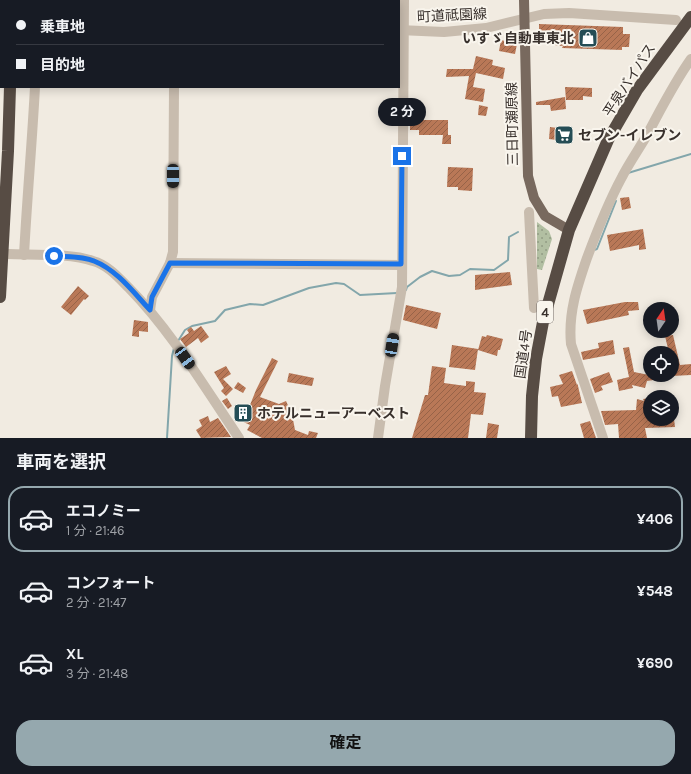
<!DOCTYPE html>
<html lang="ja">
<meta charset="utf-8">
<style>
body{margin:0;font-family:Karla,"Noto Sans JP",sans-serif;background:#20242c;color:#f1f3f6;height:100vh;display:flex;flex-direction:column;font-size:15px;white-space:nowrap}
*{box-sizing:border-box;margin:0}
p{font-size:13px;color:#9ea1a6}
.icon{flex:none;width:22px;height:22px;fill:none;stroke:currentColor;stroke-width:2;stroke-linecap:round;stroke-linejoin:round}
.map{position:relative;height:438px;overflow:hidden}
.panel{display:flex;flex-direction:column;background:#171b24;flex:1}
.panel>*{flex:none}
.top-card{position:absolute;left:0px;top:0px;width:400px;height:88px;box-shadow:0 2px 10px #0003;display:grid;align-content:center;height:88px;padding:0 16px;background:#171b24}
.needle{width:26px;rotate:13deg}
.buttons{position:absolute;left:643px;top:302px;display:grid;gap:8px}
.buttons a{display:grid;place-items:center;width:36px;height:36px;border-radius:50%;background:#171b24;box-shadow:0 2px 10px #0003;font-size:20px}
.end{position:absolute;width:18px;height:18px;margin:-9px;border:5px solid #1a73e8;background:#fff;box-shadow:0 0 0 2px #fff}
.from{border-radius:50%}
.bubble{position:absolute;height:28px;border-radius:14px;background:#171b24;box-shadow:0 2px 10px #0003;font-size:13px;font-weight:700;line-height:28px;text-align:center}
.car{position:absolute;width:12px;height:24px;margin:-12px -6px;border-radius:5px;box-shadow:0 0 3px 1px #0007;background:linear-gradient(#222 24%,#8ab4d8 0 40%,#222 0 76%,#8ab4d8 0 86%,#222 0)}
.top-card b{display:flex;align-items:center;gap:14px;height:38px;font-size:15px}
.top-card b+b{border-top:1px solid #363941}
.top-card i{width:10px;height:10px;background:#f1f3f6}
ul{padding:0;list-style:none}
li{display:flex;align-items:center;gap:12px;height:66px;margin:0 8px 6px;padding:0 8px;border:2px solid transparent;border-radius:16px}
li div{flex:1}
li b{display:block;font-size:15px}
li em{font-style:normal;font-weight:700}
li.active{border-color:#95a8ae}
li>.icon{width:36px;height:36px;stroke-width:1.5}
h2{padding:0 16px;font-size:18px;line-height:48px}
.primary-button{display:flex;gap:8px;margin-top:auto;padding:8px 16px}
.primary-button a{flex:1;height:46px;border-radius:16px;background:#95a8ae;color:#111;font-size:16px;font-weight:700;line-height:46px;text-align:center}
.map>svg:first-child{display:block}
.grass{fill:url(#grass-dots)}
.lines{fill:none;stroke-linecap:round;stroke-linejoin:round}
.stream{stroke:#83a6ab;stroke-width:2}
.building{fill:url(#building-hatch)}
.minor-tunnel{stroke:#ccc6bd;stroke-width:10;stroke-dasharray:10 5;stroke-linecap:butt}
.minor{stroke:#c8bcae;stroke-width:10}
.major{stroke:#78695e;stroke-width:10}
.highway{stroke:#574c44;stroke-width:12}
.route{stroke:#1a73e8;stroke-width:5}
.labels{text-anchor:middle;stroke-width:4;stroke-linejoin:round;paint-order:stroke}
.shield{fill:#f9f5ed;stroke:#726b66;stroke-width:1}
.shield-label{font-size:13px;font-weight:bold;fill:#38302c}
.street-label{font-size:14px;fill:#38302c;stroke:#f9f5ed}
.poi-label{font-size:14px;font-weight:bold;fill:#38302c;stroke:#f9f5ed;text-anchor:start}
</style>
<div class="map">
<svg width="691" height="438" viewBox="0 0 691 438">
<defs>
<pattern id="grass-dots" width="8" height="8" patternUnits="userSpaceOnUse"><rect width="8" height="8" fill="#b2bfa2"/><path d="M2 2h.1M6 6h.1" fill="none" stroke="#929c84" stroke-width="1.8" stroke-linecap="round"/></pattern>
<pattern id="building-hatch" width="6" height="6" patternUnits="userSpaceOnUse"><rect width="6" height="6" fill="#b97857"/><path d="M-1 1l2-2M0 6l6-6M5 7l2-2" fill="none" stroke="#976348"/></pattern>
</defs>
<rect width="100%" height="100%" fill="#f1ebe1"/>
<path class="grass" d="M537,222l12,9 3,8 -10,31 -5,-1z"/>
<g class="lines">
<g class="stream">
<path d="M628,173l63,-19"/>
<path d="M594,250l3,-1 19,-48"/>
<path d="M406,290l1,-3 13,-10 12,-6 17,5 11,-1 10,-6 24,1 14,-10 1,-23 9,-5"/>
<path d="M178,341l7,-11 7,-4 23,-5 10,-11 25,-6 13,1 46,-17 27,-5 8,1 16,11 37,-2"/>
<path d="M167,438l5,-82 2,-8"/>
</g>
</g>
<g class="building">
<path d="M539,24l84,3v7h7l-1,13h-7v3l-60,-2 1,-2 -18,-2 1,-3h-7z"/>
<path d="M501,40l16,4 -2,10 -16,-3z"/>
<path d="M476,56l17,4 -1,5 13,3 -2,11 -27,-6 -3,14 12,2 -2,13 -18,-3 4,-23 -23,1 1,-8h26z"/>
<path d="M565,87l27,1v9l-9,-1v4h-17z"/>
<path d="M506,93l10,2 -1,9 -11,-2z"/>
<path d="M565,97l1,12 -15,2 -1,-6h-14v-3z"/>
<path d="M479,105l9,2 -2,9 -8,-1z"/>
<path d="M410,120h38v15h3v9h-9l1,-9h-24v-5h-9z"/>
<path d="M550,127l23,3 -2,12 -22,-3z"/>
<path d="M448,167l25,1 -1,23 -14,-1v-3h-11z"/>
<path d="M629,197l2,11 -9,2 -2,-12z"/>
<path d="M643,229l3,20 -7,1v-5l-29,6 -3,-16z"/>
<path d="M510,272l2,13 -37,5v-15z"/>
<path d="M78,286l11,10 -4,4 -1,-1 -13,16 -10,-8z"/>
<path d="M625,302h13l1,8 -11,1 1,4 -42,9 -4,-14z"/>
<path d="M406,305l35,8 -4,16 -34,-9z"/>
<path d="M134,320l14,2v10l-9,-1v6l-7,-1z"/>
<path d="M201,326l8,11 -8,6 -3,-5 -12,9 -6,-8 9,-6 -2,-3 4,-3 3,4z"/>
<path d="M487,335l16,4 -3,11h-2l-1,6 -19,-6 4,-14 4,1z"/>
<path d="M673,335l7,30 11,-1v11l-19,1v-23h-3l-4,-17z"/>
<path d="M613,340l2,14 -32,6 -2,-8 18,-4 -1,-5z"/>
<path d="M452,345l26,4 -3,21 -26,-3z"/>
<path d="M629,347l5,25 15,3h17l1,3 -20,3 -2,7 -13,-3 1,3 -14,3 -2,-11 12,-3 -6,-29z"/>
<path d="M272,358l6,3 -18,36 19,7 7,-3 6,13 3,16 13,5 1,-4 9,2 -2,5h-54l-15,-8 3,-5 -13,-6 5,-11 1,-1 4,2 2,-5 1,1 6,-15z"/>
<path d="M226,366l5,8 -8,5 10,10 -7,7 -5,-5 3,-3 -10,-16z"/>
<path d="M432,366l14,2 -2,15 22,3v-5l9,1 -1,10 12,1 -3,22 -12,-1 -3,24h-56l13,-43h3z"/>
<path d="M572,371l5,14 1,-1v2l4,17 -21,4 -3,-11 -6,1 -2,-10 13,-3 -4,-9z"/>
<path d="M609,372l4,10 -12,4 2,4 -8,3 -5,-14z"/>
<path d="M289,373l25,5 -2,8 -25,-4z"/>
<path d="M238,382l8,6 -3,5 -9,-5z"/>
<path d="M227,398l5,8 -4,3 -6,-8z"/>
<path d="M650,398v21h24l1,8 -30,1 2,10h-28l-1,-14 -13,1 -4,-14 35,-1 1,-11 7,2 -1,-2z"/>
<path d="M208,416l2,6 8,-4 13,19 -30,1 -5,-8 6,-4 -3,-6z"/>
<path d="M590,421l6,17h-12l-4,-14z"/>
<path d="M488,423l11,2 -2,13h-11z"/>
</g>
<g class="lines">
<path class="minor-tunnel" d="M0,27h1"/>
<g class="minor">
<path d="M175,1v-1"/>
<path d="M399,30l45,2 42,-4 58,-14 25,-1 107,7"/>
<path d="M529,212l5,96"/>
<path d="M8,254c24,1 63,-1 85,7 15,4 26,17 36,27 43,44 76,100 110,150"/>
<path d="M24,255c3,-56 8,-112 11,-168"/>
<path d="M170,263l231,2"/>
<path d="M150,310l2,-13 18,-34 3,-11 1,-165"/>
<path d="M378,438l7,-52 17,-99 2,-287"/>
<path d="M603,438l-32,-94c-3,-31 6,-57 16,-86 10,-27 21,-55 35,-81 7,-14 17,-28 25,-42 14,-26 27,-52 44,-76"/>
</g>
<path class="major" d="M524,0l4,176 6,22 11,18 24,14"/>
<g class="highway">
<path d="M18,1v-1"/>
<path d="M306,1v-1"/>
<path d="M0,297l8,-146 2,-64"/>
<path d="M531,438l1,-42 4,-37 7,-37 26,-92 39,-90 29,-50 54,-73"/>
</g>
</g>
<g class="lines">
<path class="route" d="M54,256c13,1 29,0 40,5 23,9 40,32 56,49l2,-13 18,-34 231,1 1,-108"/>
</g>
<defs>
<g id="shop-square" transform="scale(1)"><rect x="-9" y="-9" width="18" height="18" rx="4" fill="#254d55" stroke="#f9f5ed"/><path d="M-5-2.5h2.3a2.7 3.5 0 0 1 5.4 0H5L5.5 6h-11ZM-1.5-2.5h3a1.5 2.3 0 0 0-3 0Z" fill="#fff"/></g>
<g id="supermarket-square" transform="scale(1)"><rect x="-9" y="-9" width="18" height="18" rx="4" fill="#254d55" stroke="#f9f5ed"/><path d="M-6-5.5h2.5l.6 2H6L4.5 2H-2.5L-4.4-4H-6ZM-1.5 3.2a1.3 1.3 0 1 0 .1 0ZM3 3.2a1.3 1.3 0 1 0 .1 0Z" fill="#fff"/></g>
<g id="building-square" transform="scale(1)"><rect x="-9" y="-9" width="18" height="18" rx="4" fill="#254d55" stroke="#f9f5ed"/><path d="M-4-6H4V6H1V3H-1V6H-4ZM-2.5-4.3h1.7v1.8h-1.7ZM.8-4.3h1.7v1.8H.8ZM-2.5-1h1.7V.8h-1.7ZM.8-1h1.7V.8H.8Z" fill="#fff"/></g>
</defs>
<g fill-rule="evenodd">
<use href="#shop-square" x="588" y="38"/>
<use href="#supermarket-square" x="564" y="135"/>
<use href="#building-square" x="243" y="413"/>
</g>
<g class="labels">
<rect class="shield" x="537" y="301" width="16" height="22" rx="3"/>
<g class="shield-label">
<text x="545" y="317">4</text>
</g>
<g class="street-label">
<text transform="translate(452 15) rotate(-3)" y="5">町道祗園線</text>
<text transform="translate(629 80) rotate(-57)" y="5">平泉バイパス</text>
<text transform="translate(512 124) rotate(-91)" y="5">三日町瀬原線</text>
<text transform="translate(523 354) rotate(-82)" y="5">国道4号</text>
</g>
<g class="poi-label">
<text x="574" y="43" text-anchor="end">いすゞ自動車東北</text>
<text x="578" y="140">セブン-イレブン</text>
<text x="257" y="418">ホテルニューアーベスト</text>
</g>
</g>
</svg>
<div class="buttons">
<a><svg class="needle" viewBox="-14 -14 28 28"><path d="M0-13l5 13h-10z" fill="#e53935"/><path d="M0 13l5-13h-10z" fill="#9ea1a6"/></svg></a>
<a><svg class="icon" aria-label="locate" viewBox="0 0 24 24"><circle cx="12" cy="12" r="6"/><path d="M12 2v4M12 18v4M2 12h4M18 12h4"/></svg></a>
<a><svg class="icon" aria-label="layers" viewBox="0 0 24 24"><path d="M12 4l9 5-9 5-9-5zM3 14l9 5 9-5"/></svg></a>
</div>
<i class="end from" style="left:54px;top:256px"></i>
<i class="end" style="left:402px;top:156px"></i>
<div class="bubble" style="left:378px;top:98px;width:48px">2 分</div>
<i class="car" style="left:173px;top:176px;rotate:180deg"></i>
<i class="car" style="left:392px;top:345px;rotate:9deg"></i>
<i class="car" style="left:185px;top:358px;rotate:144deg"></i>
<div class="top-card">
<b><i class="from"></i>乗車地</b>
<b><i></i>目的地</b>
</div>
</div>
<section class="panel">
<h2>車両を選択</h2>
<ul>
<li class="active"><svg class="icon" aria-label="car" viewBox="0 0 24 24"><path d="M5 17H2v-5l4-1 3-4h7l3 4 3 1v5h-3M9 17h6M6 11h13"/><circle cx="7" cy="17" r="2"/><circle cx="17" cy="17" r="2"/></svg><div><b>エコノミー</b><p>1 分 · 21:46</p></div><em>¥406</em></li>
<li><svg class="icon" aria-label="car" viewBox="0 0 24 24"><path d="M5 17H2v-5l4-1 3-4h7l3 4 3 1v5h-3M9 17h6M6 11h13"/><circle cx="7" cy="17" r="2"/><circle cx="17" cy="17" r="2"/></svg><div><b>コンフォート</b><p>2 分 · 21:47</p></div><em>¥548</em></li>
<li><svg class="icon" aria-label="car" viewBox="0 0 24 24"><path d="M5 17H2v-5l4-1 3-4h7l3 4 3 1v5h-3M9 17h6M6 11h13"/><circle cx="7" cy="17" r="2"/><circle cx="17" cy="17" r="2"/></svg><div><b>XL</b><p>3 分 · 21:48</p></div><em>¥690</em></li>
</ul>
<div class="primary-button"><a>確定</a></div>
</section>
